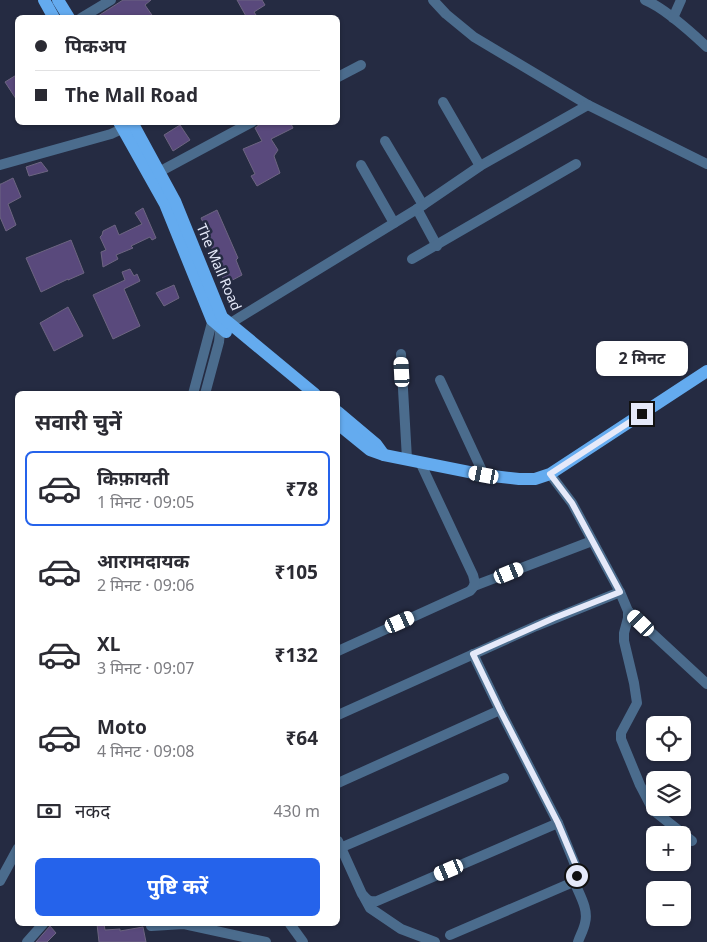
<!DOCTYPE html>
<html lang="hi">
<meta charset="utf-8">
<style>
body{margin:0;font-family:"Noto Sans","Noto Sans Devanagari",sans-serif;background:#f7f7f7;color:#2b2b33;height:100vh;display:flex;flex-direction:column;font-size:19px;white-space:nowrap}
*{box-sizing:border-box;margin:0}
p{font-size:16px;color:#7c7c81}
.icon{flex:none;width:28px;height:28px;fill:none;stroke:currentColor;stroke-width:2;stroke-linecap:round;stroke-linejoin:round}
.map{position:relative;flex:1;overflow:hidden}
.sheet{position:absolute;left:15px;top:391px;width:325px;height:535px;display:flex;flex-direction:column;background:#fff;border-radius:8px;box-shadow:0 1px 4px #0004}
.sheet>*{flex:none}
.top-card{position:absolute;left:15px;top:15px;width:325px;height:110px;border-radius:8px;box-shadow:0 1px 4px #0004;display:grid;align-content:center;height:110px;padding:0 20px;background:#fff}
.buttons{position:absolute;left:646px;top:716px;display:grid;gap:10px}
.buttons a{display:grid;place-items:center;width:45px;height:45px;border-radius:8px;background:#fff;box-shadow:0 1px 4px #0004;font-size:25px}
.end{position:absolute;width:22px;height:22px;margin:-11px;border:6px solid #e5e9f9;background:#111;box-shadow:0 0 0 2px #111}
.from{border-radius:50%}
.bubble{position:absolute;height:35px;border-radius:8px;background:#fff;box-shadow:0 1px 4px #0004;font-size:16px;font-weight:700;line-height:35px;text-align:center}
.car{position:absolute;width:15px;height:30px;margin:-15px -8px;border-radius:6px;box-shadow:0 0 4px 1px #0007;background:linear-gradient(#fff 24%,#345 0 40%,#fff 0 76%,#345 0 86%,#fff 0)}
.top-card b{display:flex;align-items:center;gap:18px;height:48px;font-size:19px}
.top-card b+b{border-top:1px solid #e1e1e2}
.top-card i{width:12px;height:12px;background:#2b2b33}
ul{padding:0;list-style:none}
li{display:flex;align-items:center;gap:15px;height:75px;margin:0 10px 8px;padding:0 10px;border:2px solid transparent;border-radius:8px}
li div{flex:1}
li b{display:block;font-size:19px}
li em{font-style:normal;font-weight:700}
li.current{border-color:#2563eb}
li>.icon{width:45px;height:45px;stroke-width:1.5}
h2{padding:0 20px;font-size:22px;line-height:60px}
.pay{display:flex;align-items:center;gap:12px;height:55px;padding:0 20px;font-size:19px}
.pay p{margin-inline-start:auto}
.action{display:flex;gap:10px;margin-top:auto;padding:10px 20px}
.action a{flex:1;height:58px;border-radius:8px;background:#2563eb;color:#fff;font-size:20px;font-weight:700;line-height:58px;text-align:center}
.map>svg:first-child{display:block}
.building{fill:#59497c;stroke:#6d6581}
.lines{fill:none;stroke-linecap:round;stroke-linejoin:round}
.minor{stroke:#4b6c8d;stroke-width:10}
.major{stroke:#64abef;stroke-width:12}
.route{stroke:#e5e9f9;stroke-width:6}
.labels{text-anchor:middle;stroke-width:5;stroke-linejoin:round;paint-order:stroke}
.street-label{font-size:14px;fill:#e5e9f9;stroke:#252b42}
</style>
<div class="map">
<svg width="707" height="942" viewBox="0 0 707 942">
<rect width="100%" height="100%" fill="#252b42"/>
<g class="building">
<path d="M123,0h28l-6,5 9,13h-59z"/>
<path d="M237,0h25l3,5 -11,7 4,6h-11z"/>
<path d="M18,74v28l-13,-20z"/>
<path d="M259,122h31l3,6 -22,11 7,11 -4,6 6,17 -23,13 -6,-10 4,-2 -12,-25 19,-8 -7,-13 3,-2z"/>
<path d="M180,125l10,15 -17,11 -9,-16z"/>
<path d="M41,162l7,9 -19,5 -3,-9z"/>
<path d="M13,178l8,19 -13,7 8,21 -10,6 -6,-14v-33h1z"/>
<path d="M143,208l13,30 -4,2 -2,-3 -19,9 2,2 -17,7 2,4 -15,8 -2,-15 5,-2 -6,-13 2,-2 1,-4 12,-6 4,10 23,-11 -7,-11z"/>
<path d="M217,210l21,48 -2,2 6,15 -17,9 -16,-44 2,-1 -10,-21z"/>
<path d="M71,240l13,33 -16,7v-1l-27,13 -15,-34z"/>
<path d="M130,269l4,7 3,-2 3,7 -16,8 16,37 -27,13 -20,-44 32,-15 -3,-8z"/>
<path d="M174,285l5,13 -15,8 -8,-13z"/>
<path d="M68,307l15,29 -29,15 -14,-28z"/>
<path d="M97,924h7l1,6 15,-1v2l23,-4 3,15h-47z"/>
<path d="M50,926l6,7 -9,9h-11z"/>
</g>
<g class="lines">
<g class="minor">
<path d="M433,0l13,14 28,23 114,68 119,59"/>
<path d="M645,0c20,8 46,32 62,47"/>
<path d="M81,18l30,-18"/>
<path d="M673,18l8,-18"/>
<path d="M338,77l23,-12"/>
<path d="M443,102l37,64"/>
<path d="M385,141l38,64"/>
<path d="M0,165l111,-31 17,-8"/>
<path d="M361,165l33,58"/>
<path d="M159,172l93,-50"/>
<path d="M417,209l20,37"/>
<path d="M412,259l164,-95"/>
<path d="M229,324l188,-115 63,-43 108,-61"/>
<path d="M401,354l6,105"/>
<path d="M440,380l44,95"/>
<path d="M193,394l21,-79"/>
<path d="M205,394l14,-52 2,-19"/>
<path d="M550,474l22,29 48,89 8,19v7l-4,15v8l10,42 3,20 -16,30v6l19,46 13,25 39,31"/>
<path d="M474,586l118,-45"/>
<path d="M628,611l79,73"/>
<path d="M338,651l132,-60c6,-6 5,-9 3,-16l-53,-113"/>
<path d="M338,715l198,-89 84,-34"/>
<path d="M338,783l162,-73"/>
<path d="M338,841l24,53c5,6 7,8 15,7l181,-78"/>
<path d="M340,848l164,-70"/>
<path d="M0,881l18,-33"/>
<path d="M574,881c5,13 15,28 11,42 -1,6 -5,13 -7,19"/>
<path d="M364,897l6,11 31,21 34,13"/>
<path d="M290,924l13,18"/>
<path d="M151,926l33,-2 82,18"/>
<path d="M450,935l121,-52 3,-2 4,-9 -20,-49 -58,-113 -27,-56"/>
<path d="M27,942l16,-18"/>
</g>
<g class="major">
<path d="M44,0l10,18"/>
<path d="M58,0l11,18"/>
<path d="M119,122l46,82 47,116 14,12"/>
<path d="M132,122l43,79 47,116 93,77"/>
<path d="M338,412l38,32 8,11"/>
<path d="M338,424l32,26 14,5 100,20 35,4h16l15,-5 157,-103"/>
</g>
</g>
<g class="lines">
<path class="route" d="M577,876l1,-4 -1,-4 -19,-45 -58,-113 -27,-56 81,-36 66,-26 -48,-89 -22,-29 92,-60"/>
</g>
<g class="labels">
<g class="street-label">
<text transform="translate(219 267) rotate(67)" y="5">The Mall Road</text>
</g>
</g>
</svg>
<div class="buttons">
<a><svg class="icon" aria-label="locate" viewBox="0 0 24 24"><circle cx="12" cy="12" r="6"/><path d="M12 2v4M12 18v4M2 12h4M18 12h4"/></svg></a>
<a><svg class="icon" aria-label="layers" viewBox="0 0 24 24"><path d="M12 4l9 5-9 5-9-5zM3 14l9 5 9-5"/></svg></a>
<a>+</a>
<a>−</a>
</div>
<i class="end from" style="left:577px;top:876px"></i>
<i class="end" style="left:642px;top:414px"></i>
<div class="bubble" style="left:596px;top:341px;width:92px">2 मिनट</div>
<i class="car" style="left:402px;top:372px;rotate:357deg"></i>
<i class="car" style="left:484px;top:475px;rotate:281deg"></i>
<i class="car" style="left:509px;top:573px;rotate:68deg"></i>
<i class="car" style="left:400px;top:622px;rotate:66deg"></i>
<i class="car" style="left:641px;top:623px;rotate:314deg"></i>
<i class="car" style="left:449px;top:870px;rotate:247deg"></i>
<div class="top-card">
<b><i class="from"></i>पिकअप</b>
<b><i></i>The Mall Road</b>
</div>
<section class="sheet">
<h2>सवारी चुनें</h2>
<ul>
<li class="current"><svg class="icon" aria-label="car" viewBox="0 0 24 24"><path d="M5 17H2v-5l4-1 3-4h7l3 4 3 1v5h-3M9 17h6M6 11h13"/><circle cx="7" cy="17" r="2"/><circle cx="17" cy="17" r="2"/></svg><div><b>किफ़ायती</b><p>1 मिनट · 09:05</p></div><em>₹78</em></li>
<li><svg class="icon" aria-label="car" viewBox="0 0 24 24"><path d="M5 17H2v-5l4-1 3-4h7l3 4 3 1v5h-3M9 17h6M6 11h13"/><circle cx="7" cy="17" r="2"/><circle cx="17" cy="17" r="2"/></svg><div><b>आरामदायक</b><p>2 मिनट · 09:06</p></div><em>₹105</em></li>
<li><svg class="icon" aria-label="car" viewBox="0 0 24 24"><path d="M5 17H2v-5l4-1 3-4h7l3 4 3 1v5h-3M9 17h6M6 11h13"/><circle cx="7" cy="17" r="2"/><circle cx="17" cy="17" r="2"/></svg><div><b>XL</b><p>3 मिनट · 09:07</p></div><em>₹132</em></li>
<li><svg class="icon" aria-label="car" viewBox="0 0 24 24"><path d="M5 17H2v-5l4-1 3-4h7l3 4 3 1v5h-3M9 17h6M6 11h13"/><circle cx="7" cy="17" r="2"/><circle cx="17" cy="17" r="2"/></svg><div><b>Moto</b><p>4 मिनट · 09:08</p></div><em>₹64</em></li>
</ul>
<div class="pay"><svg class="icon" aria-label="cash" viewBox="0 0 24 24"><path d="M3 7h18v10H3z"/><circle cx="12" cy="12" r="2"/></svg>नकद<p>430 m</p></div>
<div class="action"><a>पुष्टि करें</a></div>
</section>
</div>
